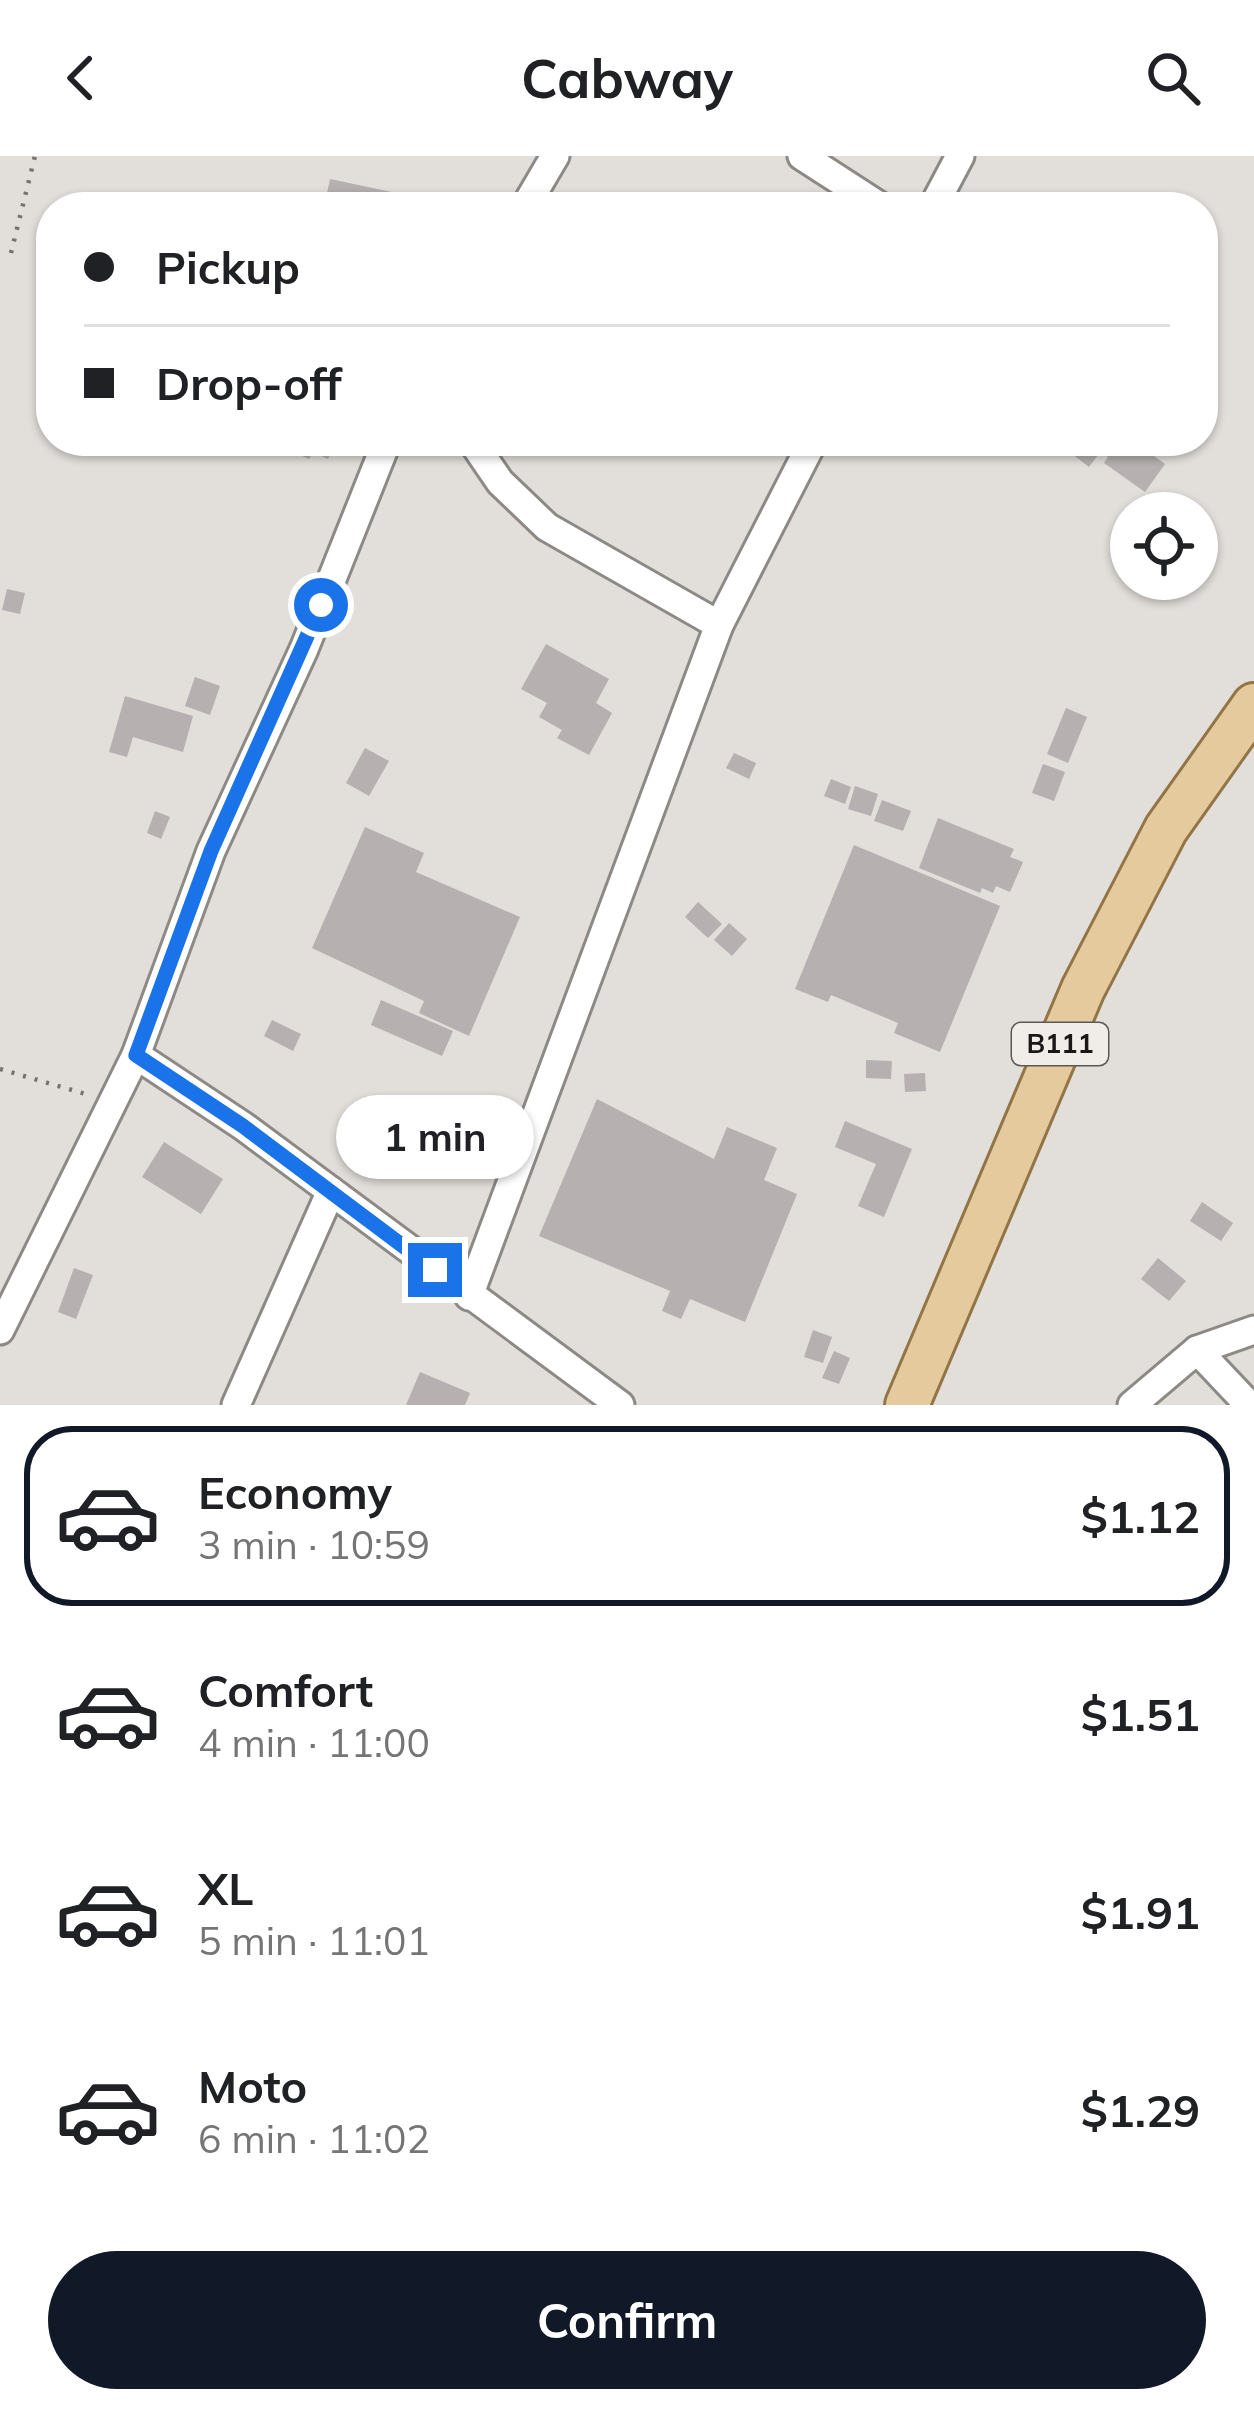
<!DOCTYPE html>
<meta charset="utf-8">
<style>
body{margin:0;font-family:Mulish,sans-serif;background:#f6f6f6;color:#202124;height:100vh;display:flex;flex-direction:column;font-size:45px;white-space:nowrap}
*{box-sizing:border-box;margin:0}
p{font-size:39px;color:#757577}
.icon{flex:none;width:66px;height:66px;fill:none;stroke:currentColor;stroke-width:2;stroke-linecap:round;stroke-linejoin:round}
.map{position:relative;height:1249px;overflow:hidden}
.side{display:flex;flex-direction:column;background:#fff;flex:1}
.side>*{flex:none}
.guide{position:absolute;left:36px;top:36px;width:1182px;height:264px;border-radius:48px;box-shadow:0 3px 9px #0004;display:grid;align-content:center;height:264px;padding:0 48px;background:#fff}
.controls{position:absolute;left:1110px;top:336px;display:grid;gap:24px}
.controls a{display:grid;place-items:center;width:108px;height:108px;border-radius:50%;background:#fff;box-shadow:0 3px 9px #0004;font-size:60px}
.end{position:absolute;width:54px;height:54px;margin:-27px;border:15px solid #1a73e8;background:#fff;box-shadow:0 0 0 6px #fff}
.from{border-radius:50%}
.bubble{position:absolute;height:84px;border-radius:42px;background:#fff;box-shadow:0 3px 9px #0004;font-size:39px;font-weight:700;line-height:84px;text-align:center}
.guide b{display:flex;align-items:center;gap:42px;height:114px;font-size:45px}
.guide b+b{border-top:3px solid #e0e0e0}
.guide i{width:30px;height:30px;background:#202124}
ul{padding:21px 0 0;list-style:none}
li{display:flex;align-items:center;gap:36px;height:180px;margin:0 24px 18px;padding:0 24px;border:6px solid transparent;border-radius:48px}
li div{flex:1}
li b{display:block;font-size:45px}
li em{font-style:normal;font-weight:700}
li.selected{border-color:#111827}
li>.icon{width:108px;height:108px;stroke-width:1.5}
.action{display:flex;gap:24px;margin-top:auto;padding:24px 48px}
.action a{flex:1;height:138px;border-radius:72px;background:#111827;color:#fff;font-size:48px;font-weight:700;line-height:138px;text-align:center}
header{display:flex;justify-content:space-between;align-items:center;height:156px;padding:0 48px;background:#fff;font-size:54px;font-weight:700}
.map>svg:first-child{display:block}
.building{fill:#b6b0b0}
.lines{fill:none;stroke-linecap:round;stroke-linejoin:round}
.street-casing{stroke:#8d8a86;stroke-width:33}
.primary-casing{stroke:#927445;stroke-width:48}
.path{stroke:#757370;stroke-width:4.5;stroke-dasharray:3 9;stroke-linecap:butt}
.street{stroke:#fff;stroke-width:27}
.primary{stroke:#e5ca9e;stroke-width:42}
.route{stroke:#1a73e8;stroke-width:15}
.labels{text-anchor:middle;stroke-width:9;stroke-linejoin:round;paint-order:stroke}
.shield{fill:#f0ece8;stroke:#5a5855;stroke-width:3}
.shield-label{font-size:27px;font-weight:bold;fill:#191816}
</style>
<header><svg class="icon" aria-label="back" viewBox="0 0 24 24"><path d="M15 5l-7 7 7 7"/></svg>Cabway<svg class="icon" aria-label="search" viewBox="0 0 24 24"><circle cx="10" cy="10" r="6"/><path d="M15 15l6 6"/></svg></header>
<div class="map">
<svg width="1254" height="1249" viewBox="0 0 1254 1249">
<rect width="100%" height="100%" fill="#e2deda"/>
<g class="building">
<path d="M330,23l104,22 -2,6h-108z"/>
<path d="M288,285h43l4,2 -7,16 -15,-7 -4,7 -24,-11z"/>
<path d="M1082,285h51l32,23 -20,28 -41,-29 4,-6 -7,-6 -12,16 -17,-13z"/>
<path d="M7,433l18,4 -5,21 -18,-4z"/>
<path d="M546,488l63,35 -13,24 16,10 -23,42 -32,-17 5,-8 -23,-13 8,-14 -26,-14z"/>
<path d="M195,521l25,9 -10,29 -25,-9z"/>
<path d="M125,540l68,20 -10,36 -50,-15 -6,20 -18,-5z"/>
<path d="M1066,552l21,9 -19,46 -21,-9z"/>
<path d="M365,592l24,13 -20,35 -23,-13z"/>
<path d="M734,597l22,10 -7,16 -23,-11z"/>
<path d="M1043,608l22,8 -11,29 -22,-8z"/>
<path d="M831,623l20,8 -6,17 -21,-8z"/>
<path d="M855,630l23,8 -7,22 -23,-7z"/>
<path d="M882,644l29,11 -8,20 -29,-10z"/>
<path d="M155,655l15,6 -9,22 -14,-6z"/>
<path d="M938,662l76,31 -4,8 13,5 -13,30 -14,-6 -3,7 -11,-5 -2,5 -61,-25z"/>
<path d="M365,671l59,26 -8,19 104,45 -51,119 -50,-23 5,-12 -112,-53z"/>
<path d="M854,689l146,61 -60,146 -46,-19 4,-10 -67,-28 -3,7 -33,-13z"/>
<path d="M698,746l24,22 -14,14 -23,-21z"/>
<path d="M729,767l18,16 -15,17 -18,-16z"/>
<path d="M381,844l72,31 -11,25 -71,-31z"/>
<path d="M272,864l29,14 -8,17 -29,-15z"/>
<path d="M866,904l26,1 -1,18 -25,-1z"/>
<path d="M925,917l1,18 -21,1 -1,-18z"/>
<path d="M597,943l117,60 13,-32 50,21 -13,32 33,14 -52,128 -55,-23 -9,20 -19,-8 8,-20 -131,-55z"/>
<path d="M845,965l67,28 -28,68 -26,-11 18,-42 -41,-17z"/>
<path d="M164,986l59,37 -22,35 -59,-37z"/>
<path d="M1202,1046l31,21 -12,18 -31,-20z"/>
<path d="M1158,1102l28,23 -17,20 -28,-22z"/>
<path d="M74,1112l19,7 -17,44 -18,-7z"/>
<path d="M813,1174l19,7 -9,26 -19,-6z"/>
<path d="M834,1195l16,7 -11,26 -17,-6z"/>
<path d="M420,1216l50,21 -5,12h-59z"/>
</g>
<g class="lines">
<g class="street-casing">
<g id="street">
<path d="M802,0l79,51"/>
<path d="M525,51l30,-51"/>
<path d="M933,51l27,-51"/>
<path d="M472,285l28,41 47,45 172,98"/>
<path d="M136,899l107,71 377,279"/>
<path d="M469,1140l250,-671 94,-184"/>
<path d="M0,1174l136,-275 75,-204 93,-202 83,-208"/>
<path d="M1197,1194l52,55"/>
<path d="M236,1249l95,-214"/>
<path d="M1132,1249l65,-55 57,-20"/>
</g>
</g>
<g class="primary-casing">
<path id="primary" d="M907,1249l176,-416 83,-160 88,-124"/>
</g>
<g class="path">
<path d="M11,97l24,-97"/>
<path d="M0,913l89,26"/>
</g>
<use href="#street" class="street"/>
<use href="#primary" class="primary"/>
</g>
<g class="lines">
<path class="route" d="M321,449l-110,246 -75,204 107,71 192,144"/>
</g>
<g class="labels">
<rect class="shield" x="1012" y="867" width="96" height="42" rx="9"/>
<g class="shield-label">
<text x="1060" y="897">B111</text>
</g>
</g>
</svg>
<div class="controls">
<a><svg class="icon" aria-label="locate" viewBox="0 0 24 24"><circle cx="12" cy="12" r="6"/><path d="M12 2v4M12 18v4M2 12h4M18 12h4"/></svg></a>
</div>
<i class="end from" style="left:321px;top:449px"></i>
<i class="end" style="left:435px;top:1114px"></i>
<div class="bubble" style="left:336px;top:939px;width:198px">1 min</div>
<div class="guide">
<b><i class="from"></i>Pickup</b>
<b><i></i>Drop-off</b>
</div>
</div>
<section class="side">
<ul>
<li class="selected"><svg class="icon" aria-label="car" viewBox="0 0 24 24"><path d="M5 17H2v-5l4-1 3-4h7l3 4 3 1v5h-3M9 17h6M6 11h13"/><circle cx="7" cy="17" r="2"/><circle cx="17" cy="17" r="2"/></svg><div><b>Economy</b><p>3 min · 10:59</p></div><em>$1.12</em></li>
<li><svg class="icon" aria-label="car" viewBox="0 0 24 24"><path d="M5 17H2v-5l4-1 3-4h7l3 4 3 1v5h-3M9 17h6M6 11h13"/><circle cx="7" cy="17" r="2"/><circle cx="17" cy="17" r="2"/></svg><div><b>Comfort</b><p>4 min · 11:00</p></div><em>$1.51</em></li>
<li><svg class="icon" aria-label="car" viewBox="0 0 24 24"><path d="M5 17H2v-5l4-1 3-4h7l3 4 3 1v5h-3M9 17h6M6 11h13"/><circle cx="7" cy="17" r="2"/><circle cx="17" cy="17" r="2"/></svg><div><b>XL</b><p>5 min · 11:01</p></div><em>$1.91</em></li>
<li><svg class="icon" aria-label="car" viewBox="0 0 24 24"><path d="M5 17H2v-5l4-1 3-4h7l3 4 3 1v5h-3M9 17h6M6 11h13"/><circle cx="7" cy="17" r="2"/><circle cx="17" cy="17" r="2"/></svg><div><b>Moto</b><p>6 min · 11:02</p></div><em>$1.29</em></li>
</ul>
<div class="action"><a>Confirm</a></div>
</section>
